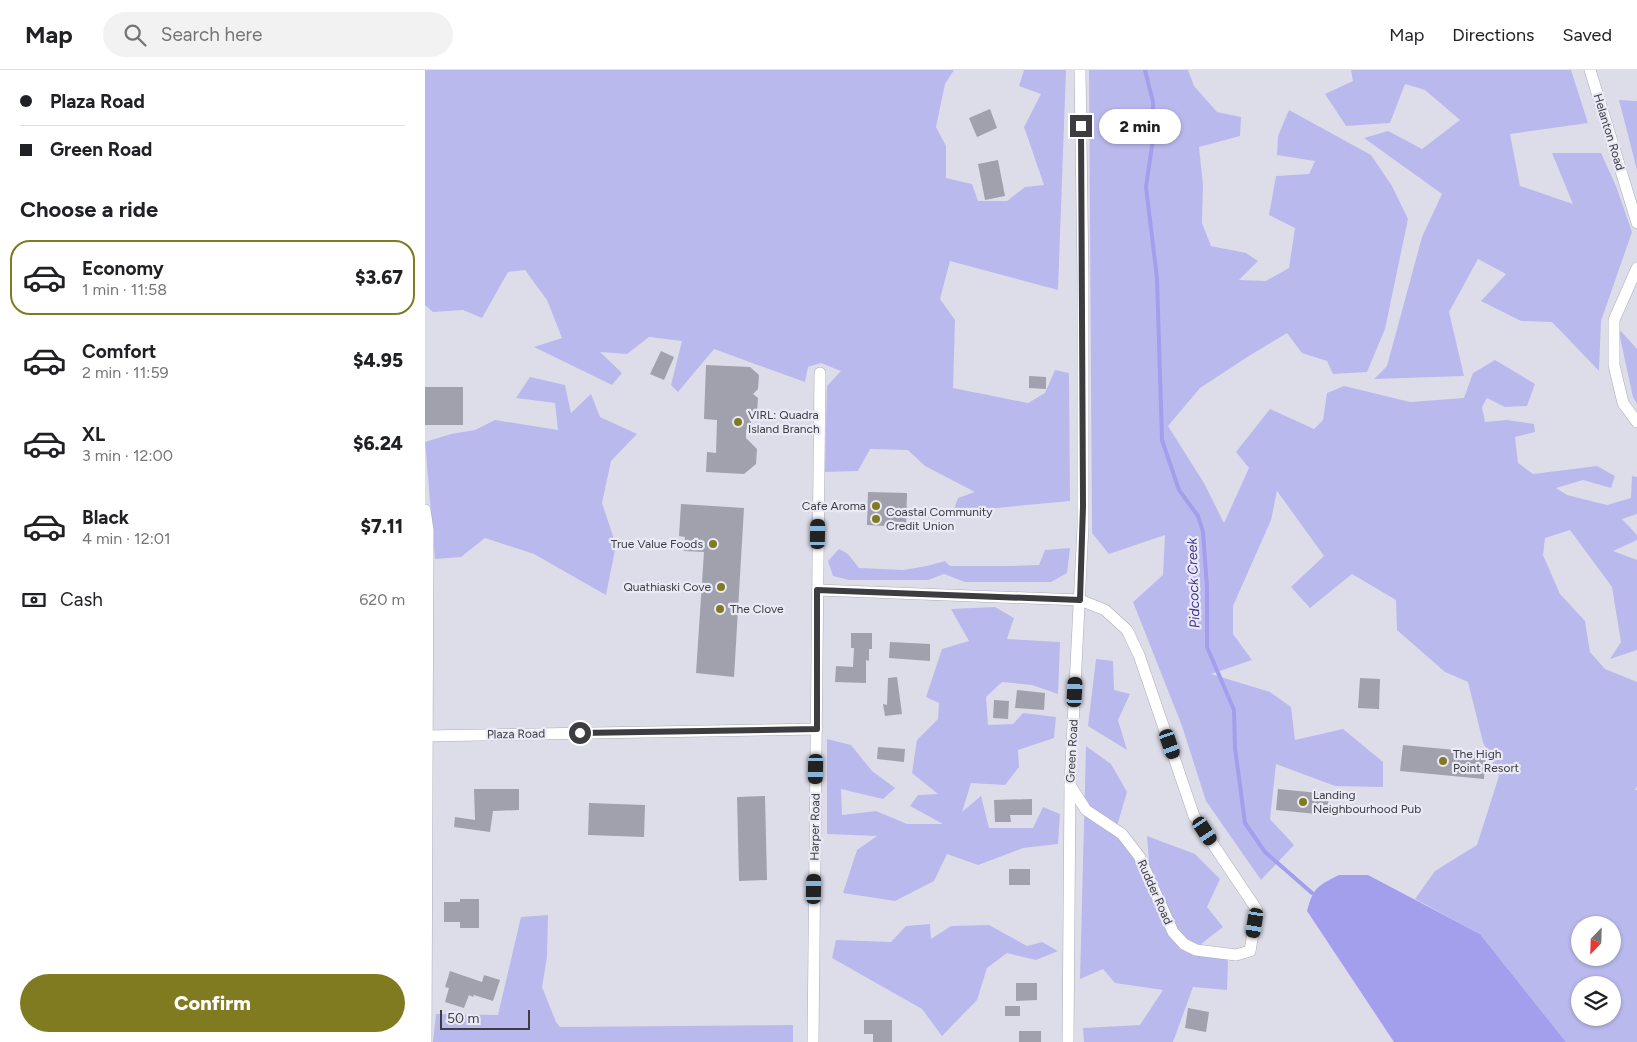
<!DOCTYPE html>
<meta charset="utf-8">
<style>
body{margin:0;font-family:Figtree,sans-serif;background:#f2f2f2;color:#202124;height:100vh;display:flex;flex-direction:column;font-size:19px;white-space:nowrap}
*{box-sizing:border-box;margin:0}
p{font-size:16px;color:#757577}
.icon{flex:none;width:28px;height:28px;fill:none;stroke:currentColor;stroke-width:2;stroke-linecap:round;stroke-linejoin:round}
.map{position:relative;flex:1;overflow:hidden}
.sheet{display:flex;flex-direction:column;background:#fff;width:425px}
.sheet>*{flex:none}
.top-card{display:grid;align-content:center;height:110px;padding:0 20px;background:#fff}
.needle{width:32px;rotate:203deg}
.controls{position:absolute;left:1146px;top:846px;display:grid;gap:10px}
.controls a{display:grid;place-items:center;width:50px;height:50px;border-radius:50%;background:#fff;box-shadow:0 1px 4px #0004;font-size:25px}
.scale{position:absolute;left:15px;bottom:12px;width:90px;box-sizing:border-box;padding-left:5px;border:2px solid #3c3c41;border-top:0;font-size:14px;line-height:18px;white-space:nowrap;color:#3c3c41;-webkit-text-stroke:4px #eaeaf7;paint-order:stroke}
.end{position:absolute;width:22px;height:22px;margin:-11px;border:6px solid #3c3c41;background:#fff;box-shadow:0 0 0 2px #fff}
.from{border-radius:50%}
.bubble{position:absolute;height:35px;border-radius:18px;background:#fff;box-shadow:0 1px 4px #0004;font-size:16px;font-weight:800;line-height:35px;text-align:center}
.car{position:absolute;width:15px;height:30px;margin:-15px -8px;border-radius:6px;box-shadow:0 0 4px 1px #0007;background:linear-gradient(#222 24%,#8ab4d8 0 40%,#222 0 76%,#8ab4d8 0 86%,#222 0)}
.top-card b{display:flex;align-items:center;gap:18px;height:48px;font-size:19px}
.top-card b+b{border-top:1px solid #e0e0e0}
.top-card i{width:12px;height:12px;background:#202124}
ul{padding:0;list-style:none}
li{display:flex;align-items:center;gap:15px;height:75px;margin:0 10px 8px;padding:0 10px;border:2px solid transparent;border-radius:20px}
li div{flex:1}
li b{display:block;font-size:19px}
li em{font-style:normal;font-weight:800}
li.current{border-color:#807a21}
li>.icon{width:45px;height:45px;stroke-width:1.5}
h2{padding:0 20px;font-size:22px;line-height:60px}
.pay{display:flex;align-items:center;gap:12px;height:55px;padding:0 20px;font-size:19px}
.pay p{margin-inline-start:auto}
.cta{display:flex;gap:10px;margin-top:auto;padding:10px 20px}
.cta a{flex:1;height:58px;border-radius:30px;background:#807a21;color:#fff;font-size:20px;font-weight:800;line-height:58px;text-align:center}
header{display:flex;align-items:center;gap:30px;box-sizing:border-box;height:70px;padding:0 25px;background:#fff;border-bottom:1px solid #e0e0e0}
header strong{font-size:24px}
nav{display:flex;gap:28px;margin-inline-start:auto;font-size:18px}
.search{width:350px;height:45px;background:#f2f2f2;display:flex;align-items:center;gap:12px;box-sizing:border-box;padding:0 18px;border-radius:28px;color:#757577;font-size:19px}
main{display:flex;flex:1;min-height:0}
.map>svg:first-child{display:block}
.green{fill:#bab9ed;fill-rule:evenodd}
.water{fill:#a39fec}
.lines{fill:none;stroke-linecap:round;stroke-linejoin:round}
.stream{stroke:#a39fec;stroke-width:4}
.building{fill:#a1a1ad}
.minor-casing{stroke:#acacb8;stroke-width:12}
.minor{stroke:#fff;stroke-width:11}
.route{stroke:#3c3c41;stroke-width:6}
.poi-dot{fill:#807a21;stroke:#eaeaf7;stroke-width:2}
.labels{text-anchor:middle;stroke-width:4.5;stroke-linejoin:round;paint-order:stroke}
.street-label{font-size:12px;fill:#3c3c41;stroke:#eaeaf7}
.poi-label{font-size:12px;fill:#3c3c41;stroke:#eaeaf7;text-anchor:start}
.water-label{font-size:14px;font-style:italic;fill:#41338b;stroke:#eaeaf7}
</style>
<header>
<strong>Map</strong>
<div class="search"><svg class="icon" aria-label="search" viewBox="0 0 24 24"><circle cx="10" cy="10" r="6"/><path d="M15 15l6 6"/></svg>Search here</div>
<nav><a>Map</a><a>Directions</a><a>Saved</a></nav>
</header>
<main>
<section class="sheet">
<div class="top-card">
<b><i class="from"></i>Plaza Road</b>
<b><i></i>Green Road</b>
</div>
<h2>Choose a ride</h2>
<ul>
<li class="current"><svg class="icon" aria-label="car" viewBox="0 0 24 24"><path d="M5 17H2v-5l4-1 3-4h7l3 4 3 1v5h-3M9 17h6M6 11h13"/><circle cx="7" cy="17" r="2"/><circle cx="17" cy="17" r="2"/></svg><div><b>Economy</b><p>1 min · 11:58</p></div><em>$3.67</em></li>
<li><svg class="icon" aria-label="car" viewBox="0 0 24 24"><path d="M5 17H2v-5l4-1 3-4h7l3 4 3 1v5h-3M9 17h6M6 11h13"/><circle cx="7" cy="17" r="2"/><circle cx="17" cy="17" r="2"/></svg><div><b>Comfort</b><p>2 min · 11:59</p></div><em>$4.95</em></li>
<li><svg class="icon" aria-label="car" viewBox="0 0 24 24"><path d="M5 17H2v-5l4-1 3-4h7l3 4 3 1v5h-3M9 17h6M6 11h13"/><circle cx="7" cy="17" r="2"/><circle cx="17" cy="17" r="2"/></svg><div><b>XL</b><p>3 min · 12:00</p></div><em>$6.24</em></li>
<li><svg class="icon" aria-label="car" viewBox="0 0 24 24"><path d="M5 17H2v-5l4-1 3-4h7l3 4 3 1v5h-3M9 17h6M6 11h13"/><circle cx="7" cy="17" r="2"/><circle cx="17" cy="17" r="2"/></svg><div><b>Black</b><p>4 min · 12:01</p></div><em>$7.11</em></li>
</ul>
<div class="pay"><svg class="icon" aria-label="cash" viewBox="0 0 24 24"><path d="M3 7h18v10H3z"/><circle cx="12" cy="12" r="2"/></svg>Cash<p>620 m</p></div>
<div class="cta"><a>Confirm</a></div>
</section>
<div class="map">
<svg width="1212" height="972" viewBox="0 0 1212 972">
<rect width="100%" height="100%" fill="#ddddea"/>
<g class="green">
<path d="M0,0h529l-9,14 -9,43 10,19v32l26,6 6,17h29l18,-14 19,-2 -20,-58 17,-33 -22,-8 5,-16h42l-8,220 -108,-29 -10,38 15,21 -2,68 75,15 17,-10 10,-23 14,3 1,128 -117,11 5,-14 17,-6 -50,-26 -17,-16 -38,-1 -12,22 -33,1 2,-86 14,-15 -20,-8 -13,4 -3,15 -91,-33 -36,43 -7,-7 11,-44 -33,-4 -22,17 -27,-2 22,21 -10,12 -78,-38 28,-9 -15,-38 -22,-30 -17,2 -26,46 -19,-8 -30,2 -8,-7z"/>
<path d="M664,0h99l6,16 23,26 24,5 -1,19 -41,11 4,38 -1,38 9,23 35,7 12,8 -19,19 27,1 23,-13 6,-40 -26,-13 7,-39 33,-2 6,-13 -38,-6 1,-19 11,-26 82,45 21,31 16,33 -23,110 -18,43 -34,2 -6,-13 -25,-8 -15,-20 -38,23 -49,32 -32,38 36,57 20,40 25,-55 -13,-16 34,-43 44,20 9,-9 4,-27 17,-7 66,16 54,-4 9,-25 22,-13 40,24 -8,22 -22,1 -18,-9 -5,9 3,15 22,-2 27,4 1,8 -20,5 3,26 15,11 64,-8 18,10 -4,12 -28,-8 -27,8 11,7 40,10 24,-7 1,-22 5,1v37l-15,5 15,16v5l-24,11 24,9v90l-27,9 11,-17 -9,-55 -42,-57 -25,8 -2,17 17,39 25,27 5,31 15,17 32,13v104l-2,4h2v252h-71l-86,-108 -65,-35 20,-28 42,-26 22,-69 -16,-34 -15,-60 -23,-10 -48,-42 -1,-30 -44,-26 -42,34 -19,-21 33,-31 -47,-65 -6,29 -38,86v28l19,26 -41,14 59,18 21,15 4,33 48,-11 40,33v25l-48,-1 -59,-22 -6,55 24,26 -33,35 -55,-79 -24,-75 -49,-124 30,-27 2,-40 -56,19 -17,-21zM1155,855h33v33h-33zM1155,915h33v33h-33z"/>
<path d="M926,0h220l17,53 -78,11 10,52 53,18 -21,-51h49l15,33 16,46 -31,89 -2,50 -47,-49 -31,-1 -40,-20 25,-27 -28,-15 -29,53 15,64 -90,3 13,-13 35,-129 20,-43 -78,-56 24,-7 34,18 38,-29 -35,-30 -20,-6 -15,39 -44,3 -21,-32 28,-13z"/>
<path d="M1194,30l18,1v69z"/>
<path d="M1193,258l19,21v55l-4,-7z"/>
<path d="M105,307l35,8 6,28 20,-19 9,23 37,17 -26,27 -9,42 14,42 -10,50 -72,-41 -49,-16 -24,19 -26,2 -10,-117 26,-8 24,-4 20,-10 63,10 -3,-27 -39,-5z"/>
<path d="M645,478l-3,25 -16,9h-86l-21,-8 -16,6h-79l-16,-4 -5,-15 11,-12 9,5 11,14 44,2 24,-4 18,-5 5,5h57l32,-1 6,-15z"/>
<path d="M570,537l19,11 -7,21 53,3 -2,52 -26,-9 -30,-3 -16,15 2,28 25,-1 10,-11 33,4 -2,21 -36,12 1,17 -14,18 -34,-2 -9,29 19,-16 8,32h44l10,-21 17,7 -2,30 -35,4 -45,17 -31,-11 -13,27 -39,20 -52,-8 14,-43 20,-14 -50,-2v-95l24,6 21,26 23,17 -12,11 -42,-10 1,26 34,-4 31,13h36l-33,-18 8,-11 20,-1 -26,-21 5,-33 21,-21 1,-16 -13,-6 16,-48 27,-8 -18,-32z"/>
<path d="M671,589l17,2 1,29 16,4 -12,26 9,30 -39,-24z"/>
<path d="M661,676l25,18 16,28 -12,41 34,29 -2,-26 48,18 25,25 -13,28 16,20 -22,17 27,17 -1,29 -34,-3 -20,55h-89l-1,-14 57,-3 23,-35 -48,-7 -12,-14 -23,10z"/>
<path d="M123,845l-1,42 -5,30 14,35 4,5 233,-2v17h-360l3,-28 62,1 23,-98z"/>
<path d="M505,854l1,15 20,-13 38,-1 38,21 15,-4 16,9 -22,9 -29,-7 -20,15 -10,32 -35,36 -20,-27 -90,-51 4,-18 55,2 15,-16z"/>
</g>
<path class="water" d="M914,805h29l112,59 86,108h-172l-87,-131c6,-23 10,-25 32,-36z"/>
<g class="lines">
<path class="stream" d="M720,0l8,32v37l-7,48 11,91 5,162 17,50 19,26 5,16 4,55v60l27,63 1,38 10,75 20,29 47,41"/>
</g>
<g class="building">
<path d="M565,39l7,19 -20,9 -8,-19z"/>
<path d="M573,90l7,36 -20,4 -7,-36z"/>
<path d="M236,281l13,6 -10,23 -14,-6z"/>
<path d="M281,295l44,2 9,8 -1,14 -5,5 5,4 -1,15 -6,5v6l-5,6v8l11,11 -1,15 -12,10 -38,-2 1,-20 9,1 1,-33 -13,-1z"/>
<path d="M604,306l17,1v12l-17,-1z"/>
<rect x="0" y="317" width="38" height="38"/>
<path d="M443,422l39,1 -1,34 -39,-2z"/>
<path d="M256,434l63,4 -10,169 -38,-4 8,-121 -20,-1 1,-14 -6,-1z"/>
<path d="M426,563h21v16h-3v12l-3,-1v23l-31,-1 1,-16 17,1 1,-19h-3z"/>
<path d="M465,572l40,2v17l-41,-3z"/>
<path d="M472,607l5,37 -17,2 -2,-12 4,1 1,-27z"/>
<path d="M935,608l20,1 -1,30 -21,-1z"/>
<path d="M592,620l28,3 -1,17 -29,-2z"/>
<path d="M569,630l15,1 -1,18 -15,-1z"/>
<path d="M978,675l83,8 -2,26 -84,-8z"/>
<path d="M453,677l27,2 -1,13 -27,-3z"/>
<path d="M49,719h45v21l-26,1 -3,21 -36,-5 1,-10 20,3z"/>
<path d="M853,719l51,5 -2,21 -51,-5z"/>
<path d="M340,726l2,84 -28,1 -2,-84z"/>
<path d="M607,729v16h-22l1,7h-16l-1,-22z"/>
<path d="M164,733l56,2 -1,32 -56,-2z"/>
<rect x="584" y="799" width="21" height="16"/>
<path d="M35,829h19v29h-19v-6h-16v-20h16z"/>
<path d="M25,901l32,11 2,-7 16,5 -7,21 -19,-6 -1,2 -4,-2 -5,13 -19,-6 4,-14 -4,-1z"/>
<path d="M591,913h21v17l-21,1z"/>
<rect x="580" y="936" width="15" height="10"/>
<path d="M763,938l21,4 -3,20 -21,-4z"/>
<path d="M439,950h28v22h-19v-8h-9z"/>
<rect x="594" y="961" width="22" height="11"/>
</g>
<g class="lines">
<g class="minor-casing">
<g id="minor">
<path d="M1165,0l47,153"/>
<path d="M1212,198l-23,52v45l9,38 14,19"/>
<path d="M0,440l3,20 -2,512"/>
<path d="M393,520l262,10 25,10 22,20 12,25 55,161 63,94 -7,41 -14,4 -40,-5 -12,-6 -11,-12 -34,-76 -17,-22 -36,-24 -16,-25"/>
<path d="M0,666l392,-7"/>
<path d="M388,972l7,-669"/>
<path d="M643,972l2,-257 13,-259v-250l-3,-206"/>
</g>
</g>
<use href="#minor" class="minor"/>
</g>
<g class="lines">
<path class="route" d="M155,663l237,-4v-139l263,10 3,-94 -2,-380"/>
</g>
<g class="poi-dot">
<circle cx="313" cy="352" r="5"/>
<circle cx="451" cy="436" r="5"/>
<circle cx="451" cy="449" r="5"/>
<circle cx="288" cy="474" r="5"/>
<circle cx="296" cy="517" r="5"/>
<circle cx="295" cy="539" r="5"/>
<circle cx="1018" cy="691" r="5"/>
<circle cx="878" cy="732" r="5"/>
</g>
<g class="labels">
<g class="street-label">
<text transform="translate(1184 62) rotate(73)" y="4">Helanton Road</text>
<text transform="translate(91 664) rotate(-1)" y="4">Plaza Road</text>
<text transform="translate(647 681) rotate(-87)" y="4">Green Road</text>
<text transform="translate(390 757) rotate(-89)" y="4">Harper Road</text>
<text transform="translate(730 822) rotate(66)" y="4">Rudder Road</text>
</g>
<g class="poi-label">
<text x="323" y="349">VIRL: Quadra<tspan x="323" dy="14">Island Branch</tspan></text>
<text x="441" y="440" text-anchor="end">Cafe Aroma</text>
<text x="461" y="446">Coastal Community<tspan x="461" dy="14">Credit Union</tspan></text>
<text x="278" y="478" text-anchor="end">True Value Foods</text>
<text x="286" y="521" text-anchor="end">Quathiaski Cove</text>
<text x="305" y="543">The Clove</text>
<text x="1028" y="688">The High<tspan x="1028" dy="14">Point Resort</tspan></text>
<text x="888" y="729">Landing<tspan x="888" dy="14">Neighbourhood Pub</tspan></text>
</g>
<g class="water-label">
<text transform="translate(768 513) rotate(-92)" y="5">Pidcock Creek</text>
</g>
</g>
</svg>
<div class="controls">
<a><svg class="needle" viewBox="-14 -14 28 28"><path d="M0-13l5 13h-10z" fill="#e53935"/><path d="M0 13l5-13h-10z" fill="#757577"/></svg></a>
<a><svg class="icon" aria-label="layers" viewBox="0 0 24 24"><path d="M12 4l9 5-9 5-9-5zM3 14l9 5 9-5"/></svg></a>
</div>
<div class="scale">50 m</div>
<i class="end from" style="left:155px;top:663px"></i>
<i class="end" style="left:656px;top:56px"></i>
<div class="bubble" style="left:674px;top:39px;width:82px">2 min</div>
<i class="car" style="left:393px;top:464px;rotate:1deg"></i>
<i class="car" style="left:650px;top:622px;rotate:3deg"></i>
<i class="car" style="left:745px;top:674px;rotate:161deg"></i>
<i class="car" style="left:391px;top:699px;rotate:181deg"></i>
<i class="car" style="left:780px;top:761px;rotate:147deg"></i>
<i class="car" style="left:389px;top:819px;rotate:1deg"></i>
<i class="car" style="left:830px;top:853px;rotate:189deg"></i>
</div>
</main>
